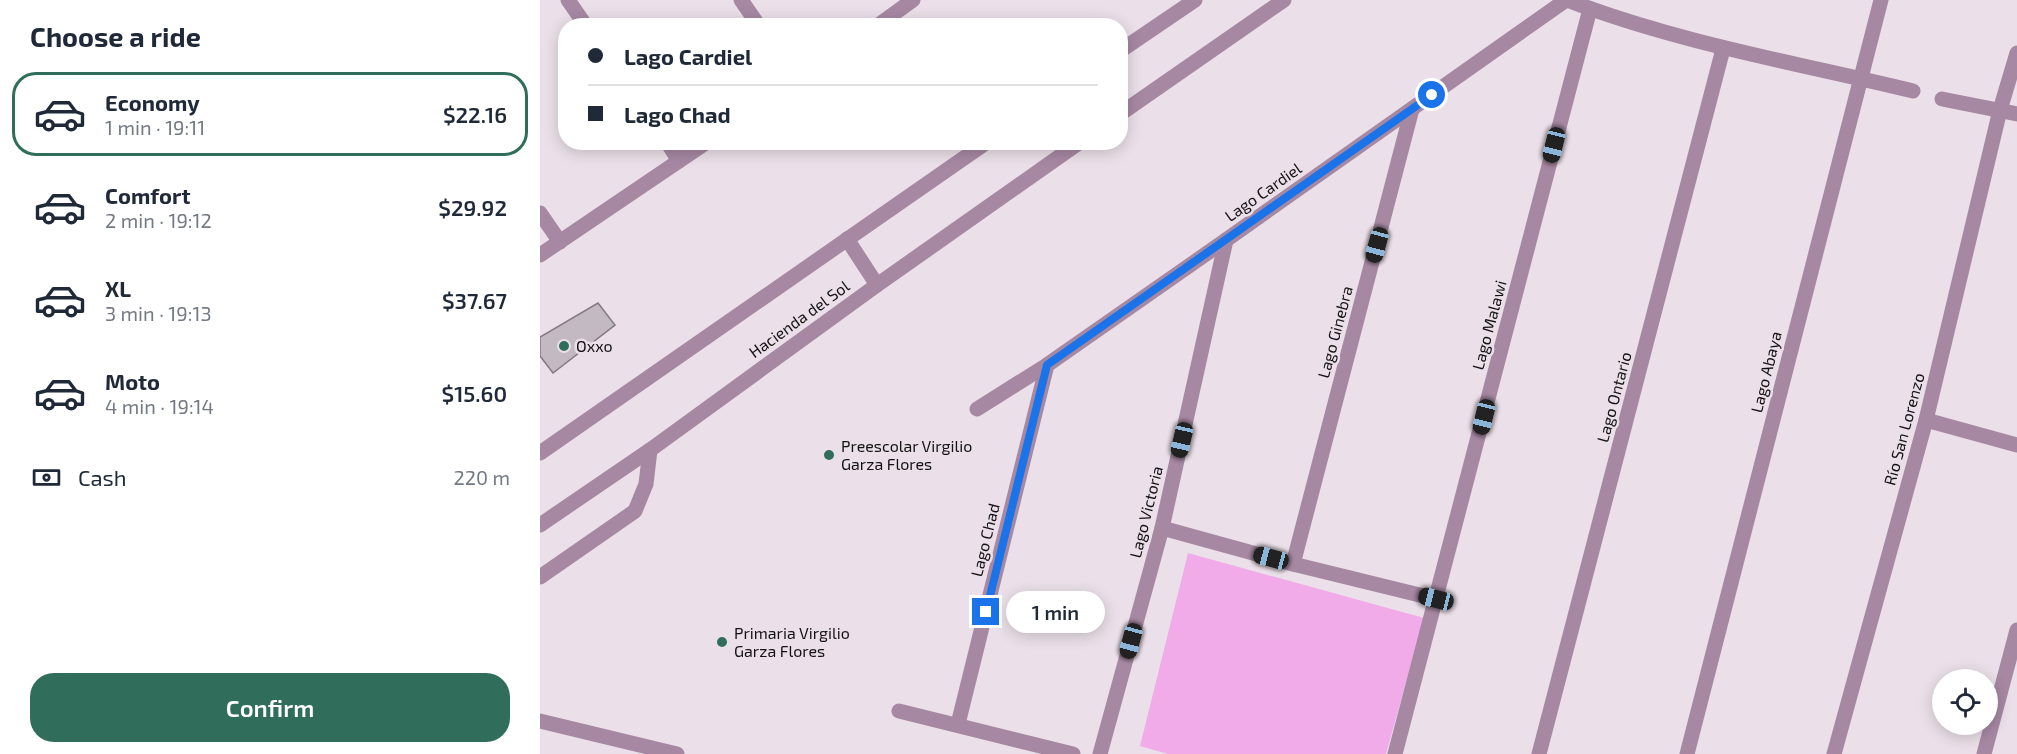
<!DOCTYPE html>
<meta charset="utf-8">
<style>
body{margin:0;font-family:"Exo 2",sans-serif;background:#f2f2f3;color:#1f2937;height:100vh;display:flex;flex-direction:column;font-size:22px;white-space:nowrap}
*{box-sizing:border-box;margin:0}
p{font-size:20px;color:#747a83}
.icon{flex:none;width:33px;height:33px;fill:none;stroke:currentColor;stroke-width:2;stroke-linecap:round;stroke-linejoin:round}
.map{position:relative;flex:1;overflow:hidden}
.drawer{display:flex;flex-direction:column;background:#fff;width:540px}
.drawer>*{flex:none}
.banner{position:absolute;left:18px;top:18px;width:570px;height:132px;border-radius:24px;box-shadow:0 3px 15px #0003;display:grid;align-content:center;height:132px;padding:0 30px;background:#fff}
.tools{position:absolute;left:1392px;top:669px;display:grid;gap:12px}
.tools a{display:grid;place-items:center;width:66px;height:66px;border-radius:50%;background:#fff;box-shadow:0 3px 15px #0003;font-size:30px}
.end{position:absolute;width:27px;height:27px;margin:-14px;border:8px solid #1a73e8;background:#fff;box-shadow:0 0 0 3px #fff}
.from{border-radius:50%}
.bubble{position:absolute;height:42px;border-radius:21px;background:#fff;box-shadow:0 3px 15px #0003;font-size:20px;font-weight:600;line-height:42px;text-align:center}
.car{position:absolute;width:18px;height:36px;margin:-18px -9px;border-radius:8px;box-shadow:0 0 4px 2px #0007;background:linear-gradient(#222 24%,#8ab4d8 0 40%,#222 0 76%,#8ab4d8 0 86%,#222 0)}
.banner b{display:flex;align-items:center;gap:21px;height:57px;font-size:22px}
.banner b+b{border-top:2px solid #e0e1e3}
.banner i{width:15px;height:15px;background:#1f2937}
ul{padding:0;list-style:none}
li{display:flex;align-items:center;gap:18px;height:84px;margin:0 12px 9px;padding:0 18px;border:3px solid transparent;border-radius:24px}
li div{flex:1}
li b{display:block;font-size:22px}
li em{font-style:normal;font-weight:600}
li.on{border-color:#306e5b}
li>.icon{width:54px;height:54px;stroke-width:1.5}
h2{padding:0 30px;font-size:27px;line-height:72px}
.pay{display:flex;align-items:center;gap:15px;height:66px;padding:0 30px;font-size:22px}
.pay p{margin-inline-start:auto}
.primary-button{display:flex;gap:12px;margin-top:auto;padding:12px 30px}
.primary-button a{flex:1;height:69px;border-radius:24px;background:#306e5b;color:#fff;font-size:24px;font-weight:600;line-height:69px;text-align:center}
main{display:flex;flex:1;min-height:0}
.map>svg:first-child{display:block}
.green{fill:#f1abe9}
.building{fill:#c3b9c2;stroke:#837981;stroke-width:1.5}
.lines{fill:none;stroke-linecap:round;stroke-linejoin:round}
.minor{stroke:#a788a3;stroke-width:15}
.route{stroke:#1a73e8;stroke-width:8}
.poi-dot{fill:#306e5b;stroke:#ebe0e9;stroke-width:2}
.labels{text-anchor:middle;stroke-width:5;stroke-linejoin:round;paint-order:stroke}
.street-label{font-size:16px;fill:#151215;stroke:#ebe0e9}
.poi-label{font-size:16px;fill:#151215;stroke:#ebe0e9;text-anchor:start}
</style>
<main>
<section class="drawer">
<h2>Choose a ride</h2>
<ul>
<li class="on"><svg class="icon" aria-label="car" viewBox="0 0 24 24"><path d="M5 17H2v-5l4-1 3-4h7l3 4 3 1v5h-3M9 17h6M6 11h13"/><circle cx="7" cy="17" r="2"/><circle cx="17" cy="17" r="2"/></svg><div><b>Economy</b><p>1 min · 19:11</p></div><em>$22.16</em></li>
<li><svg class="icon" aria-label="car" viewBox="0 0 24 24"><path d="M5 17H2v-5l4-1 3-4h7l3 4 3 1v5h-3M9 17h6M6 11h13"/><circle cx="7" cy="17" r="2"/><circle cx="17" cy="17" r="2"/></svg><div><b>Comfort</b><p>2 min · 19:12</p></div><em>$29.92</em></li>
<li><svg class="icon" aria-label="car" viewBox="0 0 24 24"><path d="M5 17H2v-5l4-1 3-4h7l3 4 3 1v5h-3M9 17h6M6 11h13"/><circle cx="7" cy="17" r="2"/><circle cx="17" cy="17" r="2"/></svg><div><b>XL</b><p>3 min · 19:13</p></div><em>$37.67</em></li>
<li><svg class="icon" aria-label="car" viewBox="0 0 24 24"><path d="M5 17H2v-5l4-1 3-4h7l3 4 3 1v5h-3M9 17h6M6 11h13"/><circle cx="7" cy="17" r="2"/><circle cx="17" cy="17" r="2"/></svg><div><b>Moto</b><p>4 min · 19:14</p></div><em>$15.60</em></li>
</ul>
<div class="pay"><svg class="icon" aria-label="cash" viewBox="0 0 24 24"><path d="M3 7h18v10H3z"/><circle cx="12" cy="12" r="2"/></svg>Cash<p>220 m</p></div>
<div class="primary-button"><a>Confirm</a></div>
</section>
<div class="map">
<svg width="1477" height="754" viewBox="0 0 1477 754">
<rect width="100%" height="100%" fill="#ebe0e9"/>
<path class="green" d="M648,553l236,65 -38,136h-218l-28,-8z"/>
<path class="building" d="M58,303l17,22 -62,48 -13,-17v-19z"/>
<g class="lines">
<g class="minor">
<path d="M28,0l18,26"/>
<path d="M201,0l18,26"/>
<path d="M1027,0c112,43 230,63 346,91"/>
<path d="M337,26l36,-26"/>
<path d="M580,51l75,-51"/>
<path d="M1402,99l75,15"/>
<path d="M580,114l164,-114"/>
<path d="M127,142l12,19"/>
<path d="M0,213l20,29"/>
<path d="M307,239l30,46"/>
<path d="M0,255l167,-113"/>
<path d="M437,409l70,-44 179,-125 340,-240"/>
<path d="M1386,420l91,25"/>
<path d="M0,453l447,-311"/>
<path d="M0,525l110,-75 227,-165 203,-143"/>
<path d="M622,528l131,36 143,35"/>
<path d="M753,564l119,-455"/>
<path d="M0,577l95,-66 11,-27 4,-34"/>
<path d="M359,711l174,43"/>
<path d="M0,721l137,33"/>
<path d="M418,724l89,-359"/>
<path d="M560,754l62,-226 64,-288"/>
<path d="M855,754l195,-745"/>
<path d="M999,754l184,-705"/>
<path d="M1147,754l194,-754"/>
<path d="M1294,754l92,-334 74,-310 17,-57"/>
<path d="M1444,754l33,-124"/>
</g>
</g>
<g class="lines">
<path class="route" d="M446,612l61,-247 385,-270"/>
</g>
<g class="poi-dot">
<circle cx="24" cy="346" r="6"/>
<circle cx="289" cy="455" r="6"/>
<circle cx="182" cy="642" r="6"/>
</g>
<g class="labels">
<g class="street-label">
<text transform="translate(723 192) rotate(-35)" y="6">Lago Cardiel</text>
<text transform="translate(259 319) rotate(-36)" y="6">Hacienda del Sol</text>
<text transform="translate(949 325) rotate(-75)" y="6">Lago Malawi</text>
<text transform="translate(795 332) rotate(-75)" y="6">Lago Ginebra</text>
<text transform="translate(1226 372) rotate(-76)" y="6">Lago Abaya</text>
<text transform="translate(1074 397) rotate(-75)" y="6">Lago Ontario</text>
<text transform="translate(1364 429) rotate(-75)" y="6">Río San Lorenzo</text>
<text transform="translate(606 512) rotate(-76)" y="6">Lago Victoria</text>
<text transform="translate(445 540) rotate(-76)" y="6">Lago Chad</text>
</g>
<g class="poi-label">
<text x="36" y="352">Oxxo</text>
<text x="301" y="452">Preescolar Virgilio<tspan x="301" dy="18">Garza Flores</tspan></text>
<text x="194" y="639">Primaria Virgilio<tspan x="194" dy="18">Garza Flores</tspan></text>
</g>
</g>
</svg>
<div class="tools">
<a><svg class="icon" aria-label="locate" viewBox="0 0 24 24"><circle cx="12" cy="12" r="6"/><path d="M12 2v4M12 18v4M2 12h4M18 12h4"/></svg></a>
</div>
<i class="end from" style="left:892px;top:95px"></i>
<i class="end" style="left:446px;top:612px"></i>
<div class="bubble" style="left:466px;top:591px;width:99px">1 min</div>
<i class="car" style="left:1014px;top:145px;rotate:194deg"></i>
<i class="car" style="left:837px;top:245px;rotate:195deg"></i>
<i class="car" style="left:944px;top:417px;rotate:194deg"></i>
<i class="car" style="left:642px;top:440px;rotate:193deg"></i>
<i class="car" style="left:731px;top:558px;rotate:285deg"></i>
<i class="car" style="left:896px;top:599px;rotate:284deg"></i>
<i class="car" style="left:591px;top:641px;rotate:195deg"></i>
<div class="banner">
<b><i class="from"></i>Lago Cardiel</b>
<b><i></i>Lago Chad</b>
</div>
</div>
</main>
